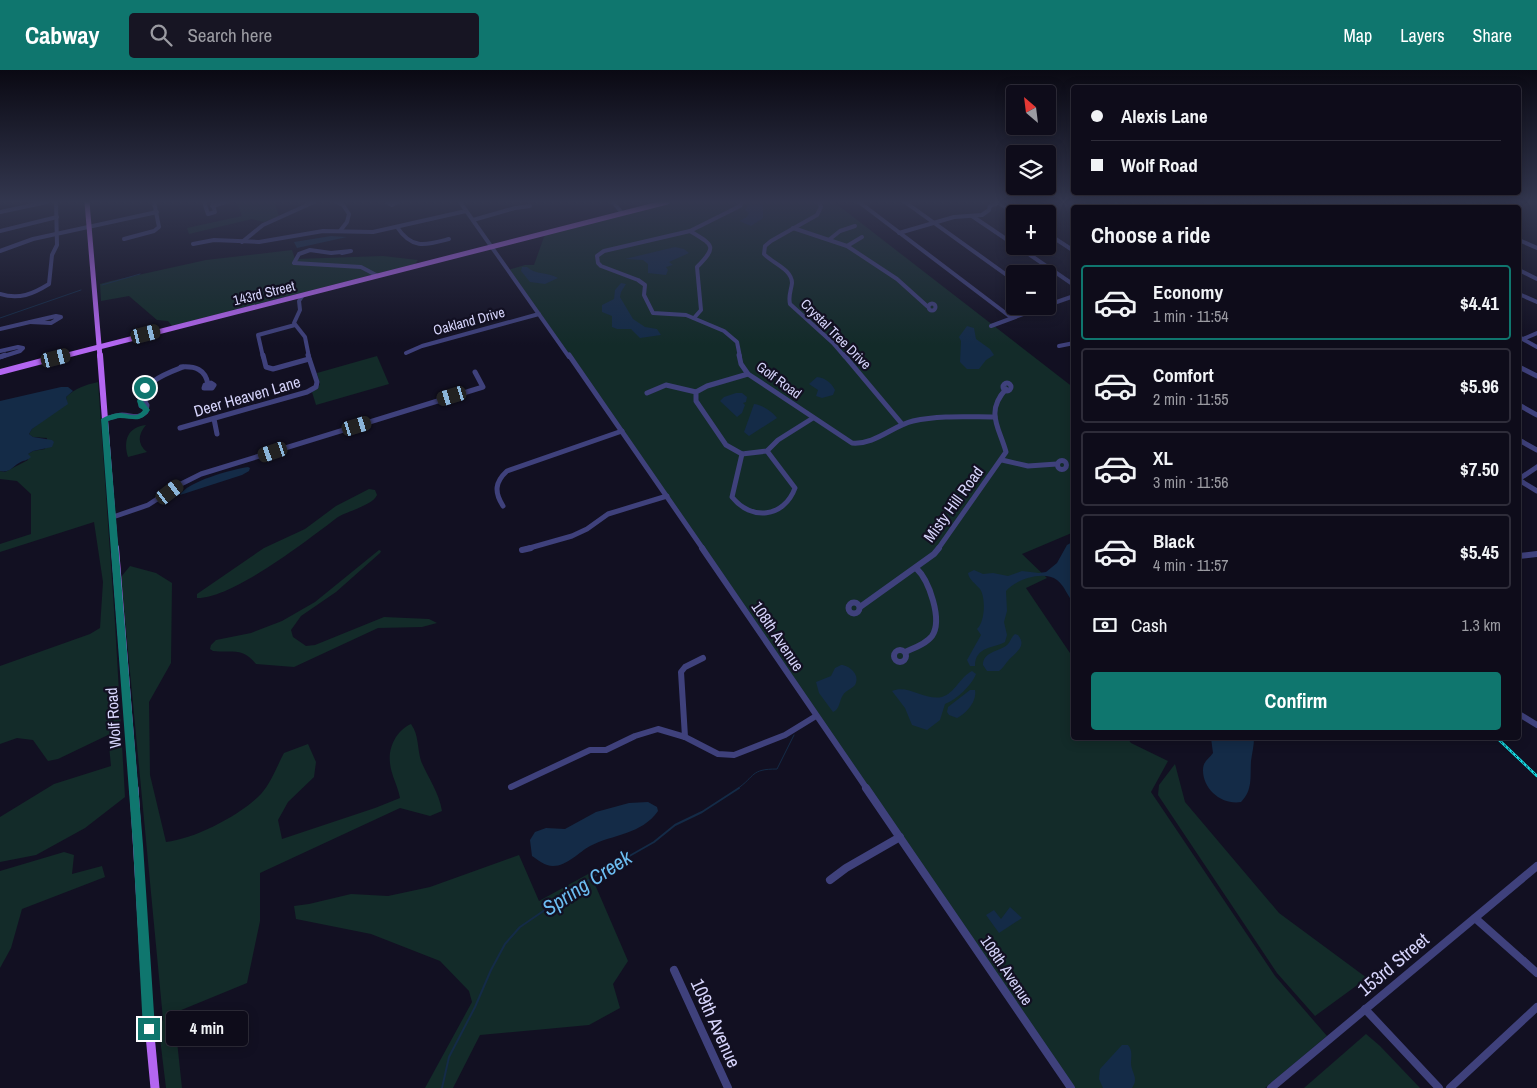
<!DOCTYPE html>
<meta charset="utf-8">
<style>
body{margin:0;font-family:"Archivo Narrow",sans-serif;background:#171523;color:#f1f3f6;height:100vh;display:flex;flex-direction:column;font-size:19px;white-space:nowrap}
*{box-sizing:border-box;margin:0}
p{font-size:16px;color:#9b9ba2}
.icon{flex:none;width:28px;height:28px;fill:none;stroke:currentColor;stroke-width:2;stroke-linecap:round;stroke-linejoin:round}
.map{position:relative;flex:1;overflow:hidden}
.details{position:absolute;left:1071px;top:135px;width:450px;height:535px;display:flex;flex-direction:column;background:#0e0c1a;border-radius:5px;box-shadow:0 2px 12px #0003,0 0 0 1px #2e2c39}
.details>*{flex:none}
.banner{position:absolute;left:1071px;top:15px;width:450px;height:110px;border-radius:5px;box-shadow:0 2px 12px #0003,0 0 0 1px #2e2c39;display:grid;align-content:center;height:110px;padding:0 20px;background:#0e0c1a}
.needle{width:32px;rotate:332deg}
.buttons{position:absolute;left:1006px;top:15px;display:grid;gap:10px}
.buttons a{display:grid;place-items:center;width:50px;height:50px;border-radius:5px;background:#0e0c1a;box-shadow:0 2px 12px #0003,0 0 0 1px #2e2c39;font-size:25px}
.end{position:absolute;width:22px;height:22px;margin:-11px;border:6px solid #0f766e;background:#fff;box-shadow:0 0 0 2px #fff}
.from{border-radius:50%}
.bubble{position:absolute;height:35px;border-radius:5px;background:#0e0c1a;box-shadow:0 2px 12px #0003,0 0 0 1px #2e2c39;font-size:16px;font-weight:700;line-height:35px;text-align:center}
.car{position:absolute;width:15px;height:30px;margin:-15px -8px;border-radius:6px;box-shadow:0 0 4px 1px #0007;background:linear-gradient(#222 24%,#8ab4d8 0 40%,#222 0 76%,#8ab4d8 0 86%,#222 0)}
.banner b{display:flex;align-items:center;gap:18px;height:48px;font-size:19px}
.banner b+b{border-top:1px solid #2e2c39}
.banner i{width:12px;height:12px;background:#f1f3f6}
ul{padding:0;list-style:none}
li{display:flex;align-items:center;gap:15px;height:75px;margin:0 10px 8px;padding:0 10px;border:2px solid #2e2c39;border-radius:5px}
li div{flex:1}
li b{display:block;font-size:19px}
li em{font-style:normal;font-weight:700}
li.on{border-color:#0f766e}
li>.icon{width:45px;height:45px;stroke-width:1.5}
h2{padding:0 20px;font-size:22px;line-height:60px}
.pay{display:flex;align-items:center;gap:12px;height:55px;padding:0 20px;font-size:19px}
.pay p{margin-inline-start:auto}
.action{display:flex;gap:10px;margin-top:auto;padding:10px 20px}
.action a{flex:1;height:58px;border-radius:5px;background:#0f766e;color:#fff;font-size:20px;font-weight:700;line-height:58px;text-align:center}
header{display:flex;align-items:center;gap:30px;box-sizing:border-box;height:70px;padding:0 25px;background:#0f766e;color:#fff}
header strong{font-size:24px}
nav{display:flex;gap:28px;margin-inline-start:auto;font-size:18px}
.search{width:350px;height:45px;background:#171523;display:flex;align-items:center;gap:12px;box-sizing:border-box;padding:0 18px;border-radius:5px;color:#9b9ba2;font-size:19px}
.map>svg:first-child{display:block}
.green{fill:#132b29}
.water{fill:#142b47}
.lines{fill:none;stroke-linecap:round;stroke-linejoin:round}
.stream-far1{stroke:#142b47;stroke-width:1}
.stream{stroke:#142b47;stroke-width:2}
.minor-far3{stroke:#3f417c;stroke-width:4}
.minor-far2{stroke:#3f417c;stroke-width:5}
.minor-far1{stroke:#3f417c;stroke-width:6}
.minor{stroke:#3f417c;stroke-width:8}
.major-far3{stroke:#b366f1;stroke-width:5}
.major-far2{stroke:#b366f1;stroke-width:6}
.major-far1{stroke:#b366f1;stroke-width:8}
.major{stroke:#b366f1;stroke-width:9}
.rail-casing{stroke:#15e0e6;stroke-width:2.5}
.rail{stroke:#121022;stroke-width:1;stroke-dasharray:2.5;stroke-linecap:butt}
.route{fill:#0f766e}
.labels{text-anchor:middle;stroke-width:4.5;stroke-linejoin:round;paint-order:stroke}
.far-street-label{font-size:14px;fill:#d6d4fb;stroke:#121022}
.street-label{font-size:16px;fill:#d6d4fb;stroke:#121022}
.near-street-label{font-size:19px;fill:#d6d4fb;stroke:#121022}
.near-water-label{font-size:21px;font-style:italic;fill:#6cbdf1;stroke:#121022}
</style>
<header>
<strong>Cabway</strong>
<div class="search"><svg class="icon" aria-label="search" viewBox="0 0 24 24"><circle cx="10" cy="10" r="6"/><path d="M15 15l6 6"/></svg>Search here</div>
<nav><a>Map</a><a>Layers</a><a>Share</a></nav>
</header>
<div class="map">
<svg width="1537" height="1018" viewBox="0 0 1537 1018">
<rect width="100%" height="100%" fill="#121022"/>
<g class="green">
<path d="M237,132h37l5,14 -15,6 -12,-3 -63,15 -2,-6 55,-12z"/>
<path d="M669,132h165l240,186v144l-52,22 25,24 -21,10 48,71v79h53l4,5 37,18 -17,31 124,184 52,60 -62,52h-190l-371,-539 -196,-279 17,-5h9l11,-31z"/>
<path d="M1321,132h54l17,5h-80z"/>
<path d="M292,180l3,9 88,-3 35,4 -3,4 -243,62 -4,-5 -11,-1 -28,-24 -28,5 -1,-17 11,-3 95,-21z"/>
<path d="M377,286l12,28 -73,21 -4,-13 5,-3 3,-5 -3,-11z"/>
<path d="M98,312l17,241 10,174 -40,31 -49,27 -36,7v-45l54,-33 57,-18 -3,-31 -50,24 -10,2 -15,-21 -16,-2 -17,6v-78l90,-32 10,-6 3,-46 -9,-60 -94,30v-8l31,-10v-40l-14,-13 -17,-2v-8l5,1 23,-12v-6l5,-3 12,-2 2,-11 -14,-1 -4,-3 3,-5 35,-28 -1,-4c10,-9 19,-12 32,-15z"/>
<path d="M146,355c-8,9 -9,19 1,27l-19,5c-5,-17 0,-30 18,-32z"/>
<path d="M369,419l6,1 2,5c-4,10 -29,16 -39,22 -29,22 -106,82 -141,81v-4l67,-46 41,-19 31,-23z"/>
<path d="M379,480l2,1 -1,2 -44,39 -35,24 -10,14 2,7 13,9 9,-1 69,-28 45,2 8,4 -15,4 -44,1 -84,39 -38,-3c-14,-17 -23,-11 -43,-13l-3,-2 1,-4 5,-5 35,-7 31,-12 33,-19z"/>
<path d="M130,496l26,7 16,10 -1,80 -22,39 1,73 16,67c29,-3 75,-27 95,-48 10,-11 16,-28 23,-41l24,-9 8,18 -2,15 -26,25 -10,18 4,19 93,-31 25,-10c-2,-12 -9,-23 -10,-35 -2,-16 7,-33 21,-39 8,11 6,24 10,37 7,17 18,31 21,50l-12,5 -30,-8 -140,65v48l-13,62 -73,30 8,75h-16l-7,-58 4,-11 -42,-442z"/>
<path d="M1175,694l10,38 94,111 88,65 -52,38 -38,-43 -119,-178 1,-10z"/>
<path d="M64,782l10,3 -2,19 30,-8 3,11 -83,32 -11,39 -11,20v-97z"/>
<path d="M519,785l20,46 51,-28 38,88 -15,23 7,24 -31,17 -109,10 -27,53h-28l47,-86 -3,-11 -29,-30 -69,-27 -75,-15 -2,-13 15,-2 42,-10 37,2 42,-9z"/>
<path d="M1366,964l14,12 40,42h-116z"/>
</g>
<g class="water">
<path d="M750,132h8l5,4v12l-12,8 -12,-5 8,-4 2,-4 -4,-3z"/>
<path d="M331,166l16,1 -50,11 -3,-6z"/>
<path d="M675,177l9,2 5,4 -20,9 4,3 -7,2 2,3 -2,5 -18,-2v-9l-5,-4 -18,-1z"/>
<path d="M522,197h5c8,8 22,5 31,11l-13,6 -15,-2 -9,-11z"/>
<path d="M621,213l5,1 -5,8 -1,5 13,22 12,8 12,2 4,6 -21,3 -9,-9h-14l-5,-2v-11l-10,-4v-7l12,-6 1,-9z"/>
<path d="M967,256l7,2 2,11 14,10 4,6 -8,5 -7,9h-12l-7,-7 1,-21 -2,-4z"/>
<path d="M817,307c8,1 14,5 18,13l-2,5 -11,3 -6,-2 2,-6 -9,-6z"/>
<path d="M61,317h7l5,4 -7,6 2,7 -36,25 -3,5 4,3 19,3 2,2 -2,5 -19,4 -5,3 3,3c-4,4 -7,3 -12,6 -7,4 -9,10 -19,8v-70z"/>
<path d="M736,323h6l5,4 -1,5 -3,1 2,2 -3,8 -5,4 -17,-16 4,-4z"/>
<path d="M754,334c7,0 19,8 23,14l-28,18 -5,-4z"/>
<path d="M248,397l2,1 -1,3 -7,4 -62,20c6,-13 53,-26 68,-28z"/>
<path d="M1074,471v62c-7,-7 -9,-17 -17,-23 -13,-10 -41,-1 -51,11l1,20 -3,11 3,13 -2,7c-10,6 -30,4 -30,24h-5l-3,-6 14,-25 -4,-6c8,-7 9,-31 3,-40 -4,-5 -11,-9 -12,-16l6,-3 9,4 10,-1 15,3 14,-5 17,2 7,-1 11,-9 10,-18z"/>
<path d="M1015,564l3,1c10,12 -4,18 -11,27 -3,4 -5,7 -8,9h-12l-4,-6c0,-14 17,-13 25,-21 3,-3 3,-7 7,-10z"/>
<path d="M841,595c8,0 20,10 14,20 -3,4 -9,5 -12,10 -4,6 -3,14 -10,17l-14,-19 -3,-11 15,-6 4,-8z"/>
<path d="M972,601l4,3c-4,11 -20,26 -31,30l-5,16 -13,10 -15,-5 -7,-17 -13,-17c16,-7 33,10 50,6 13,-4 18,-20 30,-26z"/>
<path d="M970,620h5c2,11 -8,23 -18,28l-8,-3 -2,-3 1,-5z"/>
<path d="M1211,668h43c0,8 -2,15 -3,23 -1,16 2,29 -10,41 -19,3 -38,-12 -38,-32 0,-9 6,-11 10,-17z"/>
<path d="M648,732l9,5 1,4c-17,24 -45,23 -68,35 -11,6 -23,20 -37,20 -8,0 -15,-6 -21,-10l-2,-16 5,-8 11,-4 19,1 31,-17 33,-9z"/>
<path d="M1010,837l12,11 -23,15 -13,-18 8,-5 7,9z"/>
<path d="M1122,975h6c5,6 3,12 3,19 1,10 8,14 1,24h-29l-4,-9 1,-10z"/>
</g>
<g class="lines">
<g class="stream-far1">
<path d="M102,215l38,-11"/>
<path d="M0,248l81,-28"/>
<path d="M737,719c19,-13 13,-20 40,-20l17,-34"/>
</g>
<path class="stream" d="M442,1018l7,-31 26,-50 16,-37 14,-26 15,-17 76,-52 58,-33 21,-17 27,-13 37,-24"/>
<g class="minor-far3">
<path d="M204,132l4,12 7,-2 -2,-7"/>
<path d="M336,132l7,3 6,9 -2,8 -7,9"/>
<path d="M387,132l5,3 6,-3"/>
<path d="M460,132l109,155"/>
<path d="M613,132l9,11"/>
<path d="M819,132l2,5 -4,8 -46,26 -6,5 -1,8c8,9 28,15 28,29 -1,8 -4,13 -2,21l43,39 12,14"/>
<path d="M859,132l153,116"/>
<path d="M905,132l110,79"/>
<path d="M1024,132l18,12"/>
<path d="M1068,132l8,6"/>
<path d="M1208,132l10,6"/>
<path d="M1469,132l5,6"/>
<path d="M999,133l17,11"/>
<path d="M212,136l14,-4"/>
<path d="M1178,138l16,-6"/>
<path d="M0,142l47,-10"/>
<path d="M972,146l43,29"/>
<path d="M473,150l42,-12 15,-2"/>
<path d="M397,157c15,23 29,18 52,12"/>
<path d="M793,158l54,18 50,33 30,27"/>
<path d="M0,161l57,-14"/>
<path d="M690,161c23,14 28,15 7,36l4,43 -7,8"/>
<path d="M899,163l55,-16 28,-2 7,-5 1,-4 10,-4"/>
<path d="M1048,164l26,17"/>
<path d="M124,169l30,-8 5,-4 -5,-25"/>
<path d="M830,169l10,-8 15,-5"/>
<path d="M1519,170l18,8"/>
<path d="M242,172l21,-17 51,-23"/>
<path d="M193,174l21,-4 45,2 64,-11 50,1 93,-21"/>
<path d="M847,176l15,-9"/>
<path d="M1017,176l57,39"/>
<path d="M0,181l33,-12 124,-27"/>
<path d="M342,183l9,-2 -20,2 -21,-3 -11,4 -5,9 67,4 17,9"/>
<path d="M1519,200l18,9"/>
<path d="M0,224c19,6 33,0 49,-10l3,-29 5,-10 -1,-43"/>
<path d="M1519,224l18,8"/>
<path d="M303,225l-4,6 1,9 -6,13 11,14 4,20"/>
<circle cx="932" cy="237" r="3.5"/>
<path d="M1048,235l26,-9"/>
<path d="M56,246l5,1 -10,6 -21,-1z"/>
<path d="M991,256l54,-20"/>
<path d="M0,259l30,-7"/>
<path d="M1519,267l18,10"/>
<path d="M1523,269l14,-6"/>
<path d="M1059,276l15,-3"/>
<path d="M0,281l18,-4 5,1 -3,3 -19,6"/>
<path d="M406,283l16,-7 117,-32"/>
<path d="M263,287l-5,-22 37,-10"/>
<path d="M740,287l-3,-15 -13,-11 -38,-16 -33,-2 -9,-18 1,-10 -7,-5 -37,-14 -3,-3 -1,-7 7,-5 86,-20 50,-25 2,-4"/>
</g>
<g class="minor-far2">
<path d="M263,285l3,12 7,2 36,-10"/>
<path d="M569,285l134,194"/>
<path d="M739,285l2,9 7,10 104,69c23,2 40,-17 61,-22 27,-6 55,-4 82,-4"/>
<path d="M844,285l58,69"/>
<path d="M0,287l5,-2"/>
<path d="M181,297c14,-1 24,2 27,17"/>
<path d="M1519,297l18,9"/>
<path d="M748,304l-41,12 -11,6v9l30,44 16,9 25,-3 11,-11 35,-22"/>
<path d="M211,313l3,2 -2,3h-8l1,-3z"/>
<circle cx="1007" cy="317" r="4"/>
<path d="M647,323l19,-8 30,7"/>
<path d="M1519,335l18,10"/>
<path d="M146,338l-5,-2c-2,-23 24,-32 42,-39"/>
<path d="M105,349c5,-1 11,-4 17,-4 10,0 15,5 24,-3l1,-7 -5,-8"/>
<path d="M214,349l3,15"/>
<path d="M180,358l127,-36 9,-5 1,-5 -9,-27"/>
<path d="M1519,370l18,10"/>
<path d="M742,384l-10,43c19,24 52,21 63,-9l-28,-37"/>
<path d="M1002,390l26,6 29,-2"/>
<circle cx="1062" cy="395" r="4.5"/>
<path d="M1519,409l18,-12"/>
<path d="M1519,410l18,11"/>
<path d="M503,436c-9,-14 -8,-24 4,-35l115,-40"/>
<path d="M113,447l35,-12 31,-20 22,-11 282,-87 -8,-15"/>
<path d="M526,479l46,-13 15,-7 21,-15 59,-18"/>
<path d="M938,479l68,-97c-7,-25 -21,-40 0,-63"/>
</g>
<g class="minor-far1">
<path d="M702,478l165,241"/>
<path d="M522,480l9,-2"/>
<path d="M1519,486l18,-2"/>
<circle cx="854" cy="538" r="5.5"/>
<path d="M860,537l74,-53 5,-6"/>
<circle cx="900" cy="586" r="6"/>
<path d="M905,582c9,-4 21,-8 27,-16 11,-16 -3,-56 -16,-68"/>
<path d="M1519,644l18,11"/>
<path d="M685,667l-4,-65 4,-5 18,-9"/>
<path d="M511,717l79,-37h16l29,-14 23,-7 27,8 33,17 16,1 51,-20 31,-19"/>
</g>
<g class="minor">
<path d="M866,718l205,300"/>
<path d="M830,810l16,-12 54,-31"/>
<path d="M1475,848l62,55"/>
<path d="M674,900l54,118"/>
<path d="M1365,939l74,79"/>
<path d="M1271,1018l266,-222"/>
<path d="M1450,1018l87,-81"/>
</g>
<g class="major-far3">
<path d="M87,132l13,155"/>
<path d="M60,287l607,-155"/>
</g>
<g class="major-far2">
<path d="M100,285l15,194"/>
<path d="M0,302l65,-17"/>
</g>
<path class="major-far1" d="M115,478l19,241"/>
<path class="major" d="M134,718l13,215 8,85"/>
<g class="rail-casing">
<g id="rail">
<path d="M1116,132v6"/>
<path d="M1497,668l40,38"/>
</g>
</g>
<use href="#rail" class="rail"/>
</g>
<linearGradient id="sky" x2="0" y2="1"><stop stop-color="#0a0913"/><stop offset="0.48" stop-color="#33374f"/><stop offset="1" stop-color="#33374f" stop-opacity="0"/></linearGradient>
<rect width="1537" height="275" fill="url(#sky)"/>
<path class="route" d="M143,317l6,1 -6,13 7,9c-10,14 -16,8 -30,8 -3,0 -8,2 -12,3l35,424 12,184 -1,4 -5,2 -4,-2 -2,-4 -10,-184 -32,-426c5,-3 14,-6 19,-6 9,1 17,6 23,-3l-4,-3 -2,-6z"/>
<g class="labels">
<g class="far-street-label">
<text transform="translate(264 223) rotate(-14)" y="5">143rd Street</text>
<text transform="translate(469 251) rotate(-15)" y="5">Oakland Drive</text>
<text transform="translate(836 264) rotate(45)" y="5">Crystal Tree Drive</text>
<text transform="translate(779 310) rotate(36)" y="5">Golf Road</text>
</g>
<g class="street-label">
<text transform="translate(247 326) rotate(-16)" y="6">Deer Heaven Lane</text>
<text transform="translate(953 434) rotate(-54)" y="6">Misty Hill Road</text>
<text transform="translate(778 566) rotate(56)" y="6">108th Avenue</text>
<text transform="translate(113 648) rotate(-94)" y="6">Wolf Road</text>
<text transform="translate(1007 900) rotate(56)" y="6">108th Avenue</text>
</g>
<g class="near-street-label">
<text transform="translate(1393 894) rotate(-40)" y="7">153rd Street</text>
<text transform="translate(716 953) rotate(66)" y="7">109th Avenue</text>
</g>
<g class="near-water-label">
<text transform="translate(587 813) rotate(-33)" y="7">Spring Creek</text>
</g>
</g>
</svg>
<div class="buttons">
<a><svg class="needle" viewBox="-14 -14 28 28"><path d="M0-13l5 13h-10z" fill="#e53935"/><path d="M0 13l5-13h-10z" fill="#9b9ba2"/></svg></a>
<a><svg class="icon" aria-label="layers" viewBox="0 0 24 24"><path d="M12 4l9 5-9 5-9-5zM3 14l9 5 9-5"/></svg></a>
<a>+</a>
<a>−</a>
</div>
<i class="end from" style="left:145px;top:318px"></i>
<i class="end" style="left:149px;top:959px"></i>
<div class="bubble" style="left:166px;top:941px;width:82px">4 min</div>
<i class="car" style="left:146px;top:264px;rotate:76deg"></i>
<i class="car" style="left:56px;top:288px;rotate:76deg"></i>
<i class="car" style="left:452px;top:326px;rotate:253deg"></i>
<i class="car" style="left:357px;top:356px;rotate:73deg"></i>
<i class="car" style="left:273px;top:382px;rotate:251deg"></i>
<i class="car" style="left:170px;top:422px;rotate:53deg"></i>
<div class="banner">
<b><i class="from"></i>Alexis Lane</b>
<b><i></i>Wolf Road</b>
</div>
<section class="details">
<h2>Choose a ride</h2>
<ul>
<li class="on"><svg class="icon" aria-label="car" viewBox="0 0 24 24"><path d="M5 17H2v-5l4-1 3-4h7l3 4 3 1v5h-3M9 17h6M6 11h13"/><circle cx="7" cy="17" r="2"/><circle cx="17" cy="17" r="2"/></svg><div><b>Economy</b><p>1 min · 11:54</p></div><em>$4.41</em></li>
<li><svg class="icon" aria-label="car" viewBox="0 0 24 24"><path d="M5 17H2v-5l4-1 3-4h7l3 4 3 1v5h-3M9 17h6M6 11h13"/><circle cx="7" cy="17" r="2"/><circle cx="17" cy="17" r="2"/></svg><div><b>Comfort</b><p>2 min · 11:55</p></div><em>$5.96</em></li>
<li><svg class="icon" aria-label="car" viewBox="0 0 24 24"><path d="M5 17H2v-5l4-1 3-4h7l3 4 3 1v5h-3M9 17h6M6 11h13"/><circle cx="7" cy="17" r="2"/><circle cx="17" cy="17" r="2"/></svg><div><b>XL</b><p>3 min · 11:56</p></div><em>$7.50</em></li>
<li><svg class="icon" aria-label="car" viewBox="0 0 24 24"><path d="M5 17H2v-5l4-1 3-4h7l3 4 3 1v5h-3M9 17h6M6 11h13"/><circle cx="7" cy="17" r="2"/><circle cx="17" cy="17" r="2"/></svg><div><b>Black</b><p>4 min · 11:57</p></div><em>$5.45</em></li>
</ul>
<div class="pay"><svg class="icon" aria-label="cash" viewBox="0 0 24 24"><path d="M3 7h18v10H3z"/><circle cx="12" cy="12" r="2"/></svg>Cash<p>1.3 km</p></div>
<div class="action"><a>Confirm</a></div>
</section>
</div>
